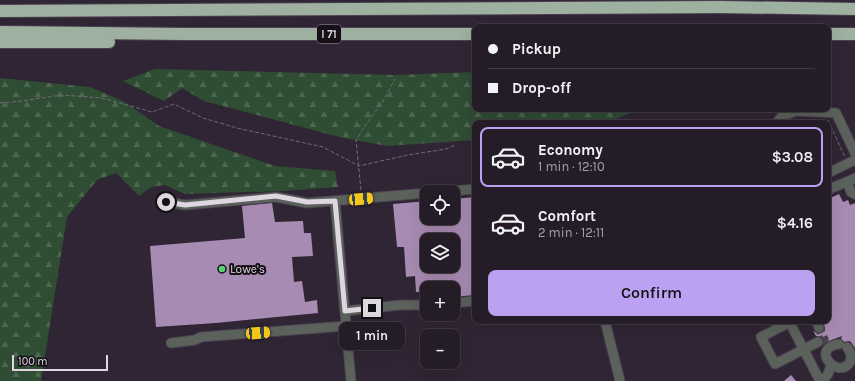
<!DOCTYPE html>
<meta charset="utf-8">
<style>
body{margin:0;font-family:Karla,sans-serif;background:#2c252f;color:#f1f3f6;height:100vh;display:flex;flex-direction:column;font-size:15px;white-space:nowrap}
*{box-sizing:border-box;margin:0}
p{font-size:13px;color:#a3a1a7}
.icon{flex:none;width:22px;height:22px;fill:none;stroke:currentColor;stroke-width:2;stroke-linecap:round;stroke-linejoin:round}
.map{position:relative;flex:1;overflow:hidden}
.details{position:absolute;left:472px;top:120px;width:359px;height:204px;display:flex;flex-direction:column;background:#241c27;border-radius:8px;box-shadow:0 4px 16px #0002,0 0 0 1px #413a44}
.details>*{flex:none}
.hud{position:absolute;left:472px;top:24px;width:359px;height:88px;border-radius:8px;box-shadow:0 4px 16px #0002,0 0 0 1px #413a44;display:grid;align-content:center;height:88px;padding:0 16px;background:#241c27}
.buttons{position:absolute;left:420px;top:185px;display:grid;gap:8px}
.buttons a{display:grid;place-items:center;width:40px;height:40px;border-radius:8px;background:#241c27;box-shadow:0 4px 16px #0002,0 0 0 1px #413a44;font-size:20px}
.scale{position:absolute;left:12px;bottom:10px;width:96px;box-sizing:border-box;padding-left:4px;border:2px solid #ded6e0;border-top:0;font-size:11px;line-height:14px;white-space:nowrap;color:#ded6e0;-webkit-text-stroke:3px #151017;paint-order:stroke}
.end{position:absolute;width:18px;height:18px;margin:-9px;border:5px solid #ded6e0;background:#111;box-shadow:0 0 0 2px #111}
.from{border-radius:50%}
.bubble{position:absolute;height:28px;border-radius:8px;background:#241c27;box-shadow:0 4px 16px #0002,0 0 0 1px #413a44;font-size:13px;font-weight:600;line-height:28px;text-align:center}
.car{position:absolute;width:12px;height:24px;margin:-12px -6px;border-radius:5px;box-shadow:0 0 3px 1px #0007;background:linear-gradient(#f5c518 24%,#345 0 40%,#f5c518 0 76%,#345 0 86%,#f5c518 0)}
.hud b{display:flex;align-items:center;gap:14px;height:38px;font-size:15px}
.hud b+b{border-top:1px solid #413a44}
.hud i{width:10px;height:10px;background:#f1f3f6}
ul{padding:7px 0 0;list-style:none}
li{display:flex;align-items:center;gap:12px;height:60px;margin:0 8px 6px;padding:0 8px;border:2px solid transparent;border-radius:8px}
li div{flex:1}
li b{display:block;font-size:15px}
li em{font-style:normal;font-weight:600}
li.selected{border-color:#bca0f2}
li>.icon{width:36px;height:36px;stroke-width:1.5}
.cta{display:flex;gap:8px;margin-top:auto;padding:8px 16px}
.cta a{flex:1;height:46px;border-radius:8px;background:#bca0f2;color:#111;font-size:16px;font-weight:600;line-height:46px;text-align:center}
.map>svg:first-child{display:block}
.forest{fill:url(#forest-firs)}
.building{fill:#a88bb2;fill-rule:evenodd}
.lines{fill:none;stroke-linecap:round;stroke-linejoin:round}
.minor-tunnel{stroke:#4a404e;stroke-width:9;stroke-dasharray:9 4.5;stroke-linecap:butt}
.minor-casing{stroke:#4c4150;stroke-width:11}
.highway-casing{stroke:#4c4150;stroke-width:14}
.path{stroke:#736976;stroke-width:1;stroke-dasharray:4 2;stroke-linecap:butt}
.minor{stroke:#5b625b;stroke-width:9}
.highway{stroke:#9eb09f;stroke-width:12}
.route{stroke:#ded6e0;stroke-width:5}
.poi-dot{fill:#57d570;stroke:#151017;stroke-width:1.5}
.labels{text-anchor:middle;stroke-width:4;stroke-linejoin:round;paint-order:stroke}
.shield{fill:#151017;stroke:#a29ba4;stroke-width:1}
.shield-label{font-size:11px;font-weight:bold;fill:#ded6e0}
.poi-label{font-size:12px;fill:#ded6e0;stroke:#151017;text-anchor:start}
</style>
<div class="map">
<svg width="855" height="381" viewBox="0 0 855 381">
<defs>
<pattern id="forest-firs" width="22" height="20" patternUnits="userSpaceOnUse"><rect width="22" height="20" fill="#2f4d33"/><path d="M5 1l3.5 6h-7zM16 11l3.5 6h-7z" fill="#4d6650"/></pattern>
</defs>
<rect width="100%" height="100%" fill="#302534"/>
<g class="forest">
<path d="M155,69l241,6 79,-3v37h166l-36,14h-130v17l-88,6 -48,-9 -135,-36 -22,-13 -18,13 -41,-20z"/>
<path d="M0,78l90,9 33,14 36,25 116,40 60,5 3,16 -54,4 -99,3 -20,-9 -14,2 -12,9 -23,-23 -19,7 -30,37 -26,164h-41z"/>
</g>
<g class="building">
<path d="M839,194l4,8 5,-2 2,5 5,-2v145l-5,-7 -6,1 -3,-3 1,-3 -13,5 -6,3v-5l-2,-2 -5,-1 -3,-5 5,3 4,-1 2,-2 1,-3 -2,-7h5v-122z"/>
<path d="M475,197v98l-22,2v-9h-26v9l-8,1v-6h-3l-1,-16 -9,1 -2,-30h-7l-4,-43 34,-3v17h26v-19zM427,240h26v26h-26z"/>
<path d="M272,203l3,19 28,-1 1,12h7l2,23 -21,1 2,25 8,-1 3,21 12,-2 1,13 -102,10 -60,4 -6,-81 95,-8 -3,-32z"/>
<path d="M791,375l5,6h-12z"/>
</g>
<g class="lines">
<path class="minor-tunnel" d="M818,342l6,-3 -5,-11"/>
<g class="minor-casing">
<g id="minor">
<path d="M778,123v-2l4,-5 14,-5 40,2 19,40"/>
<path d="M828,173l27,-13"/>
<path d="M847,182l4,10 3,2 1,-1"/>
<path d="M828,190c9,-5 18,-7 27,-12"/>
<path d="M442,192l33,-3"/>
<path d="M335,201l16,180"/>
<path d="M167,202l18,3 91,-8 31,6 120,-10"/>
<path d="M453,303l22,-2"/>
<path d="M345,311l55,-6h27"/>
<path d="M605,321l15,60"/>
<path d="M789,321l31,60"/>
<path d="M792,321l-31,16 14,27 43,-22"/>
<path d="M816,321l3,7"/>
<path d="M171,343l24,-3 6,-3 145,-11"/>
<path d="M839,344c-30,4 -1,37 11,18 2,-5 1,-10 -3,-15"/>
<path d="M823,381l5,-7 3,-8"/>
</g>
</g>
<g class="highway-casing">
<g id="highway">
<path d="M0,11l721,-4 134,2"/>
<path d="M0,32l184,2h291"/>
<path d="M828,34h27"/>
<path d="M0,42h109"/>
</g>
</g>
<g class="path">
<path d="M0,103l21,-2 41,-6 40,3 50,14 22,-8 29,14 34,10 86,19 36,19 49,-11 38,-6 9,-4"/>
<path d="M828,120l17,37"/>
<path d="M361,190l-5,-49 6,-11 20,-27 13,-24"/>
</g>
<use href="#minor" class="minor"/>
<use href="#highway" class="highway"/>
</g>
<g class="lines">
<path class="route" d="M166,202l19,3 91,-9 31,6 28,-1 10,110 27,-3"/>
</g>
<circle class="poi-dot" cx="222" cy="269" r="4"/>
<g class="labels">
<rect class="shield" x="317" y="25" width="24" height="18" rx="3"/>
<g class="shield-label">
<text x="329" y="38">I 71</text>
</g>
<g class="poi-label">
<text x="230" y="273">Lowe's</text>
</g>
</g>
</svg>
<div class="buttons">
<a><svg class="icon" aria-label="locate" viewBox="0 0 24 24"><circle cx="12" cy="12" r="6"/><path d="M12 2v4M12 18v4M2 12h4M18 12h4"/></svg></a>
<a><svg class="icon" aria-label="layers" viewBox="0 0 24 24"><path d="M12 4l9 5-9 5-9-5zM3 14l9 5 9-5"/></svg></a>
<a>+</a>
<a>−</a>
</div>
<div class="scale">100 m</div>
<i class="end from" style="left:166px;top:202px"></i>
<i class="end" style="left:372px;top:308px"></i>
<div class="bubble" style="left:339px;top:322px;width:66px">1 min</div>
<i class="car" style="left:361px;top:199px;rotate:85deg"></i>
<i class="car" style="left:258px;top:333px;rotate:86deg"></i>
<div class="hud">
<b><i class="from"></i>Pickup</b>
<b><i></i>Drop-off</b>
</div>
<section class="details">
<ul>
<li class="selected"><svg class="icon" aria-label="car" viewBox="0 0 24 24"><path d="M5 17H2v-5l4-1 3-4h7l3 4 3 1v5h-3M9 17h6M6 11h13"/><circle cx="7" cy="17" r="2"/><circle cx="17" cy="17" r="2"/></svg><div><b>Economy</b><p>1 min · 12:10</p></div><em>$3.08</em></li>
<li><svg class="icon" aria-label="car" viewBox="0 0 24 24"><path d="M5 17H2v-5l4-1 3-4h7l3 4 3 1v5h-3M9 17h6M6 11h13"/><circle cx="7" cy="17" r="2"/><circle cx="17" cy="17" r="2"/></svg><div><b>Comfort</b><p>2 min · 12:11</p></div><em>$4.16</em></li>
</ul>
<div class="cta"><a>Confirm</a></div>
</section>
</div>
